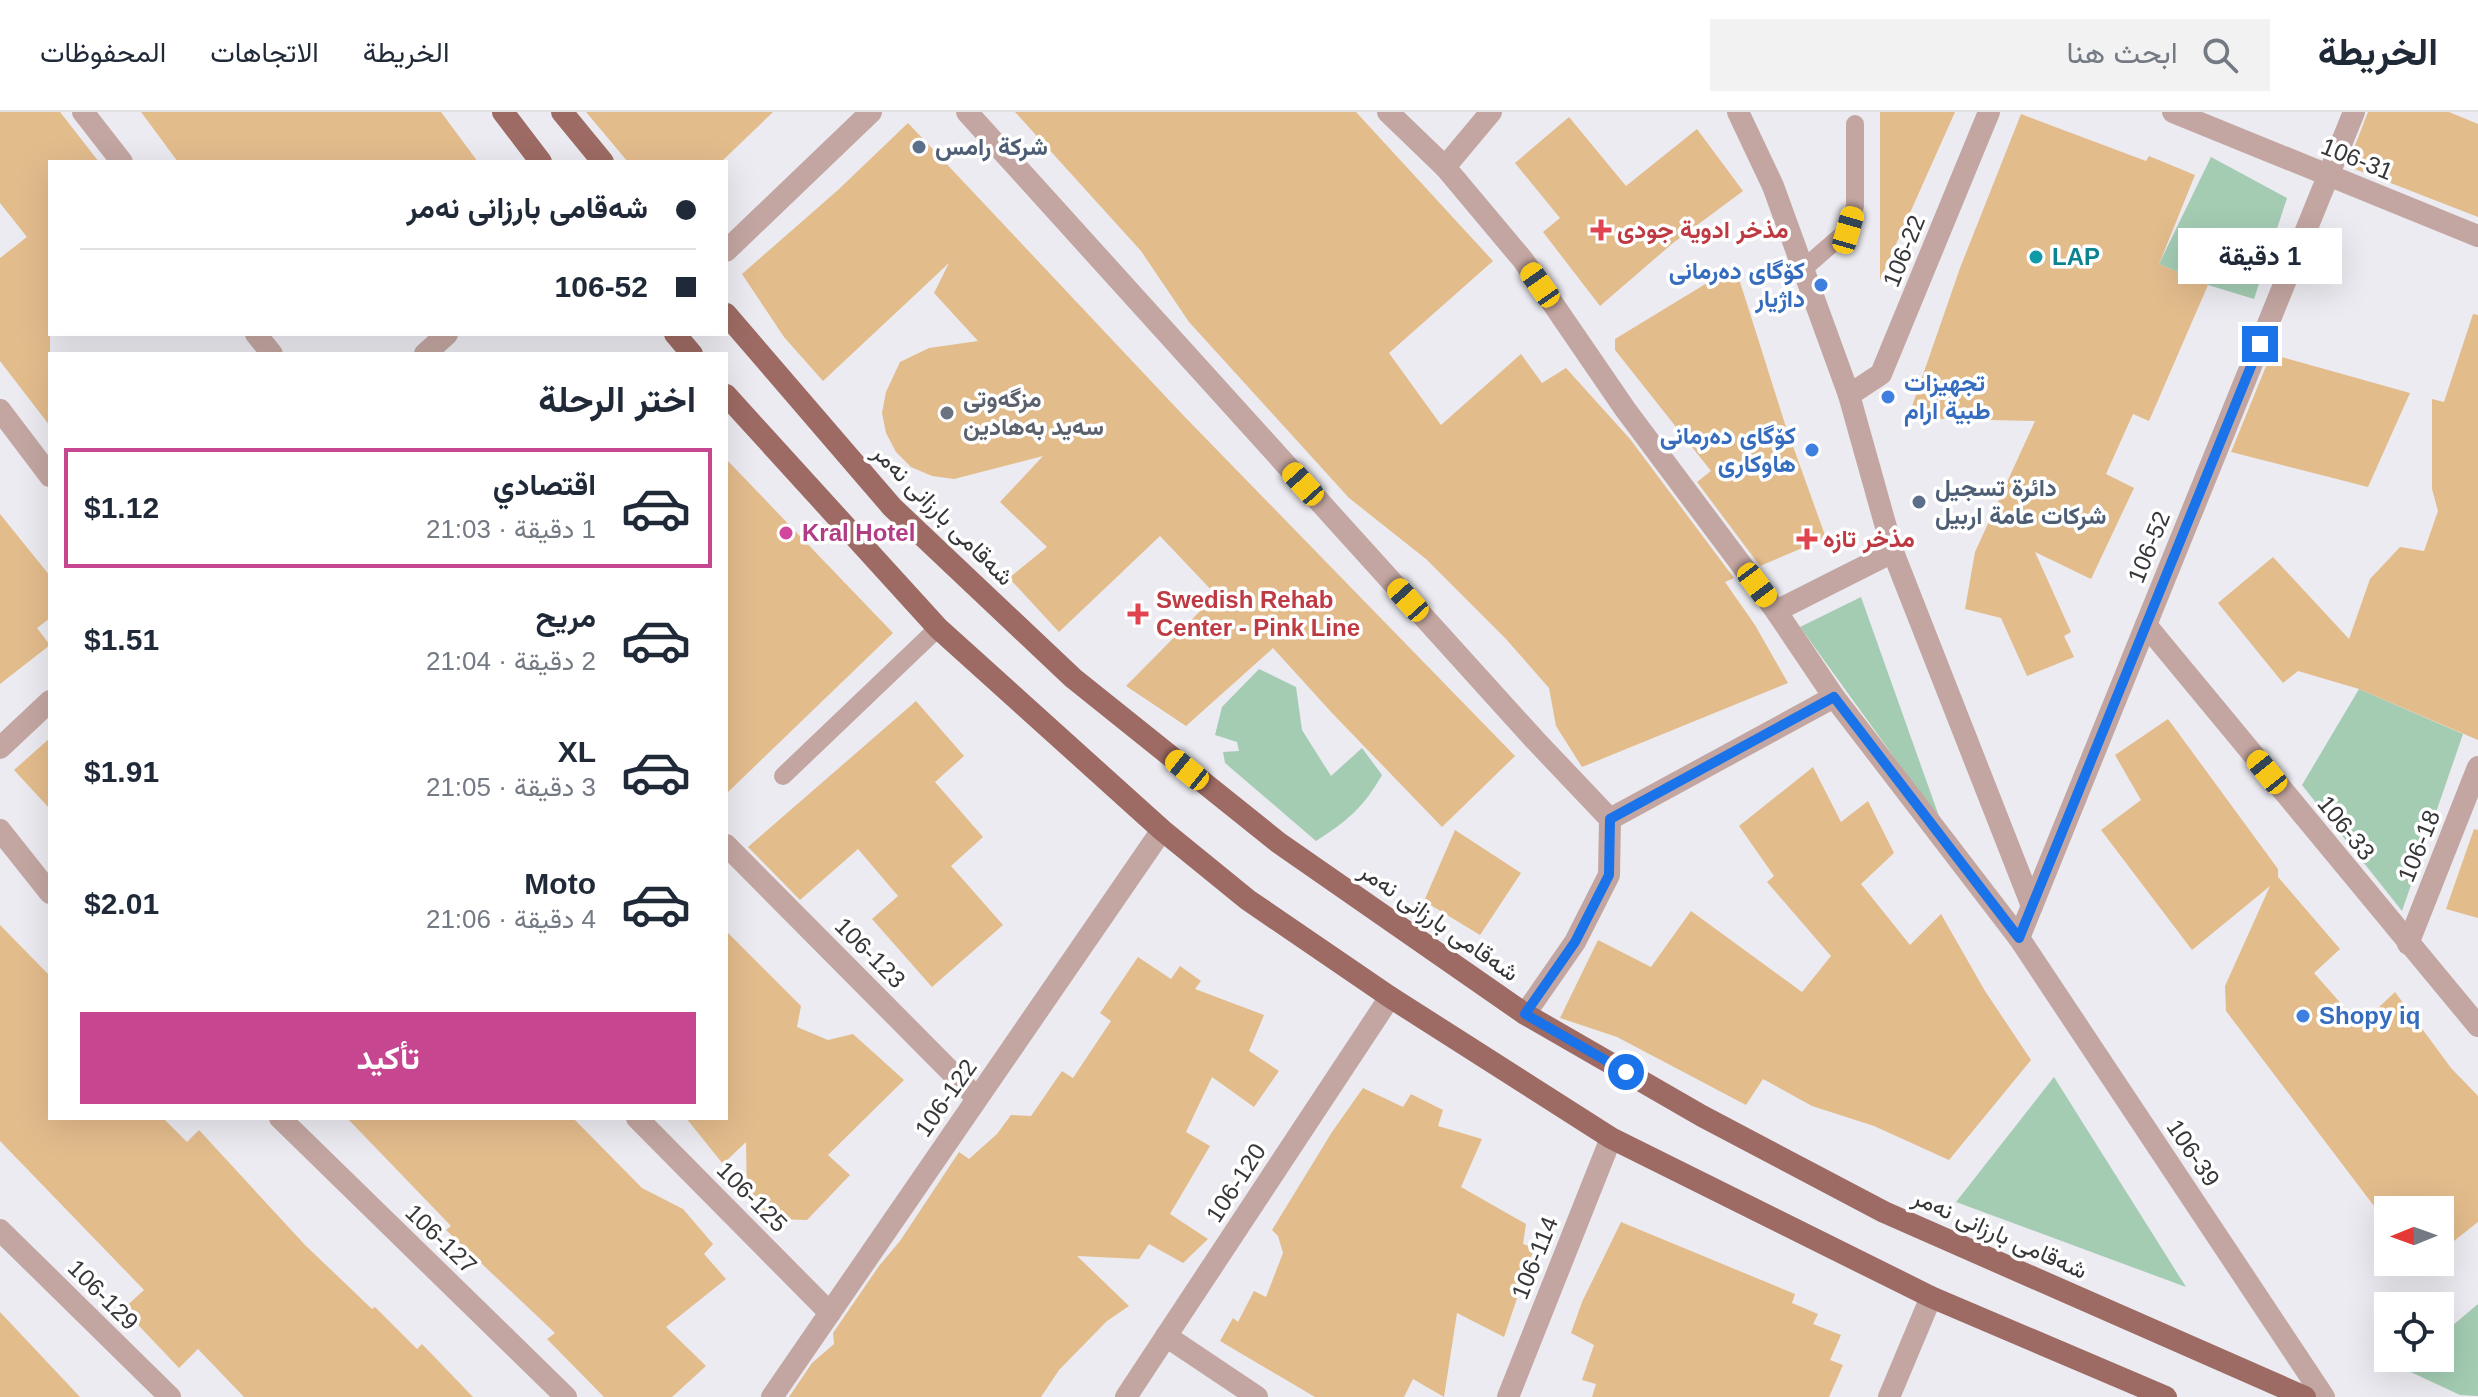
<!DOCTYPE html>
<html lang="ar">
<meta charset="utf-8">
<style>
body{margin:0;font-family:Arial,Vazirmatn,sans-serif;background:#f2f2f3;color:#1f2937;direction:rtl;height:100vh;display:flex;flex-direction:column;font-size:30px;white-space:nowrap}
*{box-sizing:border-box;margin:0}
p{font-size:26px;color:#747a83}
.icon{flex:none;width:44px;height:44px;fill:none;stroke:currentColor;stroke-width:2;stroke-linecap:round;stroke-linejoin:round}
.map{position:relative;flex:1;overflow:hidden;direction:ltr}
.details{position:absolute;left:48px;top:240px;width:680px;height:768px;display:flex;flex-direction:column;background:#fff;border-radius:0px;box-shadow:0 8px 32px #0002;direction:rtl}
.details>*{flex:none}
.hud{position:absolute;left:48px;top:48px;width:680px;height:176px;border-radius:0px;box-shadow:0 8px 32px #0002;direction:rtl;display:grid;align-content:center;height:176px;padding:0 32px;background:#fff}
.needle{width:52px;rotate:269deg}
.controls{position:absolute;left:2374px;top:1084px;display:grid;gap:16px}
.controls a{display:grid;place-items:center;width:80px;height:80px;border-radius:0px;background:#fff;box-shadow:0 8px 32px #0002;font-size:40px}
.end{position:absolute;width:36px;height:36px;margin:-18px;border:10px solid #1a73e8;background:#fff;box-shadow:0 0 0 4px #fff}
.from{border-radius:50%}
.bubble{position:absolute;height:56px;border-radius:0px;background:#fff;box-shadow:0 8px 32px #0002;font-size:26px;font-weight:700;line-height:56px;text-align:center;direction:rtl}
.car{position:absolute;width:24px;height:48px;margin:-24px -12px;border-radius:10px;box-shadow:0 0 6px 2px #0007;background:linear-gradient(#f5c518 24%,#345 0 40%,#f5c518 0 76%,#345 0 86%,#f5c518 0)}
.hud b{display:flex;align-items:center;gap:28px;height:76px;font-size:30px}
.hud b+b{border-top:2px solid #e0e1e3}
.hud i{width:20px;height:20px;background:#1f2937}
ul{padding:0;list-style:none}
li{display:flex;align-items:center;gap:24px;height:120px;margin:0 16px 12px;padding:0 16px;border:4px solid transparent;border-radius:0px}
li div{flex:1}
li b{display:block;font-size:30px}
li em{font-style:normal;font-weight:700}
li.current{border-color:#c74690}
li>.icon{width:72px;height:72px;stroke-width:1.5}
h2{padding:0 32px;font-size:36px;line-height:96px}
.cta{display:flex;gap:16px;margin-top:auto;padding:16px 32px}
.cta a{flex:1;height:92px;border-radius:0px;background:#c74690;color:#fff;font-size:32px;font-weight:700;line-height:92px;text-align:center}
header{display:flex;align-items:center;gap:48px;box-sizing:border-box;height:112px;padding:0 40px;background:#fff;border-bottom:2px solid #e0e1e3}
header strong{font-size:38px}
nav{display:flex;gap:44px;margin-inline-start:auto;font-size:28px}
.search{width:560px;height:72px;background:#f2f2f3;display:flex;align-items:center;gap:20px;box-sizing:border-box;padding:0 28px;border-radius:0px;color:#747a83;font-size:30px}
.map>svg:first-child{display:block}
.green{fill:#a4ccb3}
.building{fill:#e3bc8c}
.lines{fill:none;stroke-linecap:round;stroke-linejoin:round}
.service{stroke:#c3a6a1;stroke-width:18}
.minor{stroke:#c3a6a1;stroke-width:22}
.primary{stroke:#9d6b64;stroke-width:22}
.route{stroke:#1a73e8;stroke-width:10}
.service-dot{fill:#5c6f8a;stroke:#fff;stroke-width:3}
.health-dot{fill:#e0444e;stroke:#fff;stroke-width:3}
.culture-dot{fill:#0f9aa8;stroke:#fff;stroke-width:3}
.shop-dot{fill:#3f7fe0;stroke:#fff;stroke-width:3}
.worship-dot{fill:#6b7280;stroke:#fff;stroke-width:3}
.hotel-dot{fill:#d1479c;stroke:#fff;stroke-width:3}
.labels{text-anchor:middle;stroke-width:7;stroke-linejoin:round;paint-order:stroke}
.service-label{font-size:24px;font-weight:bold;fill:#4e5e75;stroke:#fff;text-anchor:start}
.street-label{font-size:24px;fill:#37373a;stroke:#fff}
.health-label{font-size:24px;font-weight:bold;fill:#be3a42;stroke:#fff;text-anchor:start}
.culture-label{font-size:24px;font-weight:bold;fill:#0d838f;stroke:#fff;text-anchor:start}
.shop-label{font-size:24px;font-weight:bold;fill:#366cbe;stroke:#fff;text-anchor:end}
.worship-label{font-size:24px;font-weight:bold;fill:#5b616d;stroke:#fff;text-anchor:start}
.hotel-label{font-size:24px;font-weight:bold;fill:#b23c85;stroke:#fff;text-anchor:start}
</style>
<header>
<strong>الخريطة</strong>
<div class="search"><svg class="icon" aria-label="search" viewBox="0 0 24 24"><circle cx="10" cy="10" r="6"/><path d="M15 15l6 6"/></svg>ابحث هنا</div>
<nav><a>الخريطة</a><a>الاتجاهات</a><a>المحفوظات</a></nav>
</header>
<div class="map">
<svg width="2478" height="1285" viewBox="0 0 2478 1285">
<rect width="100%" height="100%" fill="#ebebf1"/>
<g class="green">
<path d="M2211,45l76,41 -33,101 -46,-14 -49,-21z"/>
<path d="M1861,485l80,225 -141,-195z"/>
<path d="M1259,557l37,18 6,43 29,46 31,-28 20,27c-18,32 -36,47 -66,66l-91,-78 -2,-11 16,-1 -2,-9 -22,-7 7,-28z"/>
<path d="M2359,577l104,45 -61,177 -100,-126z"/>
<path d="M2054,965l132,210 -230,-85z"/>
<path d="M2478,1192v92l-18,-1 -58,-27 11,-10h27v-22z"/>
</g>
<g class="building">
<path d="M0,0h60l39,50h-49v264l-50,-65v-103l27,-21 -27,-34z"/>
<path d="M141,0h300l37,50h-300z"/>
<path d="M586,0h187l-52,50h-93z"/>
<path d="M1015,0h341l137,149 -104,92 52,72 80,-71 21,29 24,-15 64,71 104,139 -9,4 30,43 33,58 -206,84 -26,-41 -7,-38 -43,-49 -80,-80 -77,-61 -160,-176 -48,-71z"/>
<path d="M1880,0h75l-75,168z"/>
<path d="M2368,0h81l29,12v93l-131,-51z"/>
<path d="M2021,2l125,47 3,-5 46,19 -36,89 49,21 -59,136 -16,-7 -27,60 28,14 -43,91 -56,-27 36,80 -7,4 10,21 -47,19 -26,-58 -36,-9 10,-57 60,-131 -127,-3 52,-150z"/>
<path d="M1569,5l57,69 71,-57 46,62 -70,52 -73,63 -57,-74 17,-14 -45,-55z"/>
<path d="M908,11l275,292 332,341 -73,71 -110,-114 -59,-65 -87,78 -60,-40 90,-91 -56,-59 -101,96 -50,-54 38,-31 -47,-45 43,-46 -89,23 -22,-3 -21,-9 -15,-15 -10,-19 -4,-20 4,-21 14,-30 29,-14 49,-7 -44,-48 15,-30 -126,118 -39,-44 -42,-63 96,-84z"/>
<path d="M1735,154l50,158 41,114 -66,28 -63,-84 14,-11 -96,-121v-11z"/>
<path d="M2473,202l5,1v425l-119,-51 -61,-18 -15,12 -65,-80 55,-46 76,82 21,-60 30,-32 24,4 14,-40 -6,-22v-90l12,3z"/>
<path d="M2271,242l139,39 -42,94 -137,-35z"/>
<path d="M726,347l167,174 -167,161z"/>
<path d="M0,402l50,62v42l-13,10 13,17 -50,39z"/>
<path d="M916,589l48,55 -29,26 48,55 -32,29 52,59 -71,62 -60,-68 26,-23 -40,-47 -58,51 -52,-53z"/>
<path d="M2168,607l110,150v8l62,72 -26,24 46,52 35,-33 56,76 27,28v126l-38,30v-42h-63l-151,-199 -1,-25 45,-100 -78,64 -91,-120 40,-30 -26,-45z"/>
<path d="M50,626v71l-36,-39z"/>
<path d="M1813,655l28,55 27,-21 26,52 -33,31 49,61 31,-31 44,77 46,69 -82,100 -75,-34 -62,-20 -49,-27 -17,26 -129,-68 -57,-19 38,-78 53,27 40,-56 111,81 29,-36 -64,-74 7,-6 -35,-50z"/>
<path d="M2474,717l4,1v88l-32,-9z"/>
<path d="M1455,718l66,43 -41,62 -56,-34z"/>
<path d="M0,813l50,51v142h113l24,24 12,-12 106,115 67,64 3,-2 42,42 5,-5 51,53h-229l-46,-48 -19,19 -56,-59 21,-19 -144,-149z"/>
<path d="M726,819l75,75 -4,21 31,13 25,-6 51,46 -76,75 22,20 -43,45 -32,-1 -21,-15 -7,-9 -1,-53 -23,22 -37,-46h40z"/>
<path d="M1138,845l33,22 9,-13 21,15 -6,8 69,26 -15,36 30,20 -25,36 -42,-30 -26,55 24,14 -40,68 38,25 -25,24 -34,-19 -10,15 -62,-3 52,50 -22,15 -48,49 -18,27h-252l23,-34 22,-19 -1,-11 46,-67 21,-25 59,-89 10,7 28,-25 14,-19 20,1 31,-45 11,7 38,-57 -11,-8z"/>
<path d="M1363,976l40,19 8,-13 32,16 -5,16 44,13 -21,48 65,37 -3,20 11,4 -30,89 -47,-24 -13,84 -31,-18 -9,18h-89l-95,-56 13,-23 5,4 16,-31 12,6 17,-44 -5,-17 -6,-6 60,-98z"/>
<path d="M347,1006h226l69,70 41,21 30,35 -9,10 22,25 -60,48 40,39 -34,31h-68l-57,-58 8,-6 -109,-103 5,-4z"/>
<path d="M1621,1110l174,72 -3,9 26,11 -5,10 28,11 -11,25 13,5 -14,32h-237l4,-13 -14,-4 12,-35 -23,-12 11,-31z"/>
<path d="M0,1200l80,85h-80z"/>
</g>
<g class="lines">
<g class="service">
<path d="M1803,157l45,-39 7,-24v-82"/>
<path d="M783,664l155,-148"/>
</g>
<g class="minor">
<path d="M83,0l39,50"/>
<path d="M967,0l568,628 75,79 -1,56 -34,67 -50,72"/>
<path d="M1388,0l57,55 78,93 102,149 151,202 58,86 185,241 305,459"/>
<path d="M1738,0l35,74 76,209 44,157 139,354"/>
<path d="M2173,0l305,124"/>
<path d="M1445,55l46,-55"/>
<path d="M726,139l145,-139"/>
<path d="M256,222l16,20"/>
<path d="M425,242l22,-20"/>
<path d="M1849,283l32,-21 108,-262"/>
<path d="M0,298l50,66"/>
<path d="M1776,499l117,-59"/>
<path d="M2146,513l332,401"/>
<path d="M0,636l50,-47"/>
<path d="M1610,707l224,-122"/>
<path d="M0,718l50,63"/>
<path d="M726,733l251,253"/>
<path d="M2019,826l335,-826"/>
<path d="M2408,832l70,-177"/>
<path d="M280,1006l286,279"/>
<path d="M637,1006l193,195"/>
<path d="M0,1118l170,167"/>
<path d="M1166,1224l91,61"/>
<path d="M772,1285l390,-567"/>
<path d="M1126,1285l264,-400"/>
<path d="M1508,1285l103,-259"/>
<path d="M1889,1285l42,-100"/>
</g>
<g class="primary">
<path d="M503,0l38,50"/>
<path d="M562,0l41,50"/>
<path d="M726,202l166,193 181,171 206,165 246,171 177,102 182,96 421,185"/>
<path d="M675,222l17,20"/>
<path d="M726,283l212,233 224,202 86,70 142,97 221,141 320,159 235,100"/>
</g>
</g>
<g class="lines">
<path class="route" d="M1626,960l-101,-58 50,-72 34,-67 1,-56 224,-122 185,241 241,-594"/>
</g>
<g class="service-dot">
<circle cx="919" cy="35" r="8"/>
<circle cx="1919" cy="390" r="8"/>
</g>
<g class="health-dot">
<path d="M1597 106h8v8h8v8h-8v8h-8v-8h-8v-8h8z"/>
<path d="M1803 415h8v8h8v8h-8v8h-8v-8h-8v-8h8z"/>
<path d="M1134 490h8v8h8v8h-8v8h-8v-8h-8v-8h8z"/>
</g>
<circle class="culture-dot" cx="2036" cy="145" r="8"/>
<g class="shop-dot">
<circle cx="1821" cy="173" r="8"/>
<circle cx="1888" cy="285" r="8"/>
<circle cx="1812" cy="338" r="8"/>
<circle cx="2303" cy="904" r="8"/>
</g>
<circle class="worship-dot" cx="947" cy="301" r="8"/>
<circle class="hotel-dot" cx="786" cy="421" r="8"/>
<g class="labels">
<g class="service-label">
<text x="935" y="43">شركة رامس</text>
<text x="1935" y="384">دائرة تسجيل<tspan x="1935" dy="28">شركات عامة اربيل</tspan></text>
</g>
<g class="street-label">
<text transform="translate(2357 47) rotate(22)" y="8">106-31</text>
<text transform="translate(1904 139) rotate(-68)" y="8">106-22</text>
<text transform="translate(943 403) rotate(45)" y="8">شەقامی بارزانی نەمر</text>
<text transform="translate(2149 435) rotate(-68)" y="8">106-52</text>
<text transform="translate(2346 716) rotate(51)" y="8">106-33</text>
<text transform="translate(2419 734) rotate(-68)" y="8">106-18</text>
<text transform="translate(1439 810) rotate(35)" y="8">شەقامی بارزانی نەمر</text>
<text transform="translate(870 841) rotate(45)" y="8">106-123</text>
<text transform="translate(946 986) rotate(-55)" y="8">106-122</text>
<text transform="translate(2193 1041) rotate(56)" y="8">106-39</text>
<text transform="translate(1236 1071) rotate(-57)" y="8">106-120</text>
<text transform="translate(752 1085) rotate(45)" y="8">106-125</text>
<text transform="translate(2000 1122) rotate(24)" y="8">شەقامی بارزانی نەمر</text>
<text transform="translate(441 1127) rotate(44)" y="8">106-127</text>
<text transform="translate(1535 1146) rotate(-68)" y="8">106-114</text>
<text transform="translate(103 1183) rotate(45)" y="8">106-129</text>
</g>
<g class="health-label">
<text x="1617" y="126">مذخر ادوية جودى</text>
<text x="1823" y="435">مذخر تازه</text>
<text x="1156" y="496">Swedish Rehab<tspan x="1156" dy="28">Center - Pink Line</tspan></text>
</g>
<g class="culture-label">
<text x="2052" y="153">LAP</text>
</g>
<g class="shop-label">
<text x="1805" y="167">کۆگای دەرمانی<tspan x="1805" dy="28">داژیار</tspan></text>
<text x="1904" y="279" text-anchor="start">تجهيزات<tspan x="1904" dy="28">طبية ارام</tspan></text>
<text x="1796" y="332">کۆگای دەرمانی<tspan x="1796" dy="28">هاوکاری</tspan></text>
<text x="2319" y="912" text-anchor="start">Shopy iq</text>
</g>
<g class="worship-label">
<text x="963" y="295">مزگەوتی<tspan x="963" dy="28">سەید بەهادین</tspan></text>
</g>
<g class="hotel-label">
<text x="802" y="429">Kral Hotel</text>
</g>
</g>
</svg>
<div class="controls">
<a><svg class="needle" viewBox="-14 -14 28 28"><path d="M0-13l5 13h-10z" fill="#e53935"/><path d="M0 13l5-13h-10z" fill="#747a83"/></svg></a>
<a><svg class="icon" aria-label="locate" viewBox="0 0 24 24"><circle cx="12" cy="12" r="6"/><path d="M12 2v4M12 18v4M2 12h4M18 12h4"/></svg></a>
</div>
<i class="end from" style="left:1626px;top:960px"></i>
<i class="end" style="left:2260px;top:232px"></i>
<div class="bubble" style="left:2178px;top:116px;width:164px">1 دقيقة</div>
<i class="car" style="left:1848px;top:118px;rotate:16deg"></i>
<i class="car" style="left:1540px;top:173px;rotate:325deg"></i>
<i class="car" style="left:1303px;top:372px;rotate:318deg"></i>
<i class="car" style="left:1757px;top:473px;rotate:143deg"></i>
<i class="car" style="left:1408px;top:488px;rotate:318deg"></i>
<i class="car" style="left:1187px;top:658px;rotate:309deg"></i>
<i class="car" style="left:2267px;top:660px;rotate:321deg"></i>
<div class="hud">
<b><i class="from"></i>شەقامی بارزانی نەمر</b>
<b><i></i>106-52</b>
</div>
<section class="details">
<h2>اختر الرحلة</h2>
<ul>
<li class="current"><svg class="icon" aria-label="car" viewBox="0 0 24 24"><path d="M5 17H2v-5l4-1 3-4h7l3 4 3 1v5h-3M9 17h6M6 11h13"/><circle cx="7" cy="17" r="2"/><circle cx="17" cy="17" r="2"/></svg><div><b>اقتصادي</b><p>1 دقيقة · 21:03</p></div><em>$1.12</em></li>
<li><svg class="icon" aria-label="car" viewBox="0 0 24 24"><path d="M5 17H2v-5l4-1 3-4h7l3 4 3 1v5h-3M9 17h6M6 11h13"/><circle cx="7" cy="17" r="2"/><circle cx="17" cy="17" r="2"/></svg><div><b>مريح</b><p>2 دقيقة · 21:04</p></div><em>$1.51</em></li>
<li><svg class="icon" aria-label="car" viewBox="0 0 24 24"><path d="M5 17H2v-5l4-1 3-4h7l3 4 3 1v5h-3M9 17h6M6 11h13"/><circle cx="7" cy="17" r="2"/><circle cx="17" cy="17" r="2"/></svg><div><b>XL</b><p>3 دقيقة · 21:05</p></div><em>$1.91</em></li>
<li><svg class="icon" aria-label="car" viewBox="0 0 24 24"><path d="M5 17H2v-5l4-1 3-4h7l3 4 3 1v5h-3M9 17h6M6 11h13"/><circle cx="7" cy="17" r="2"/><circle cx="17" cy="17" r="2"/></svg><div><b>Moto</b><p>4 دقيقة · 21:06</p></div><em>$2.01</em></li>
</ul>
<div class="cta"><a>تأكيد</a></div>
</section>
</div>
